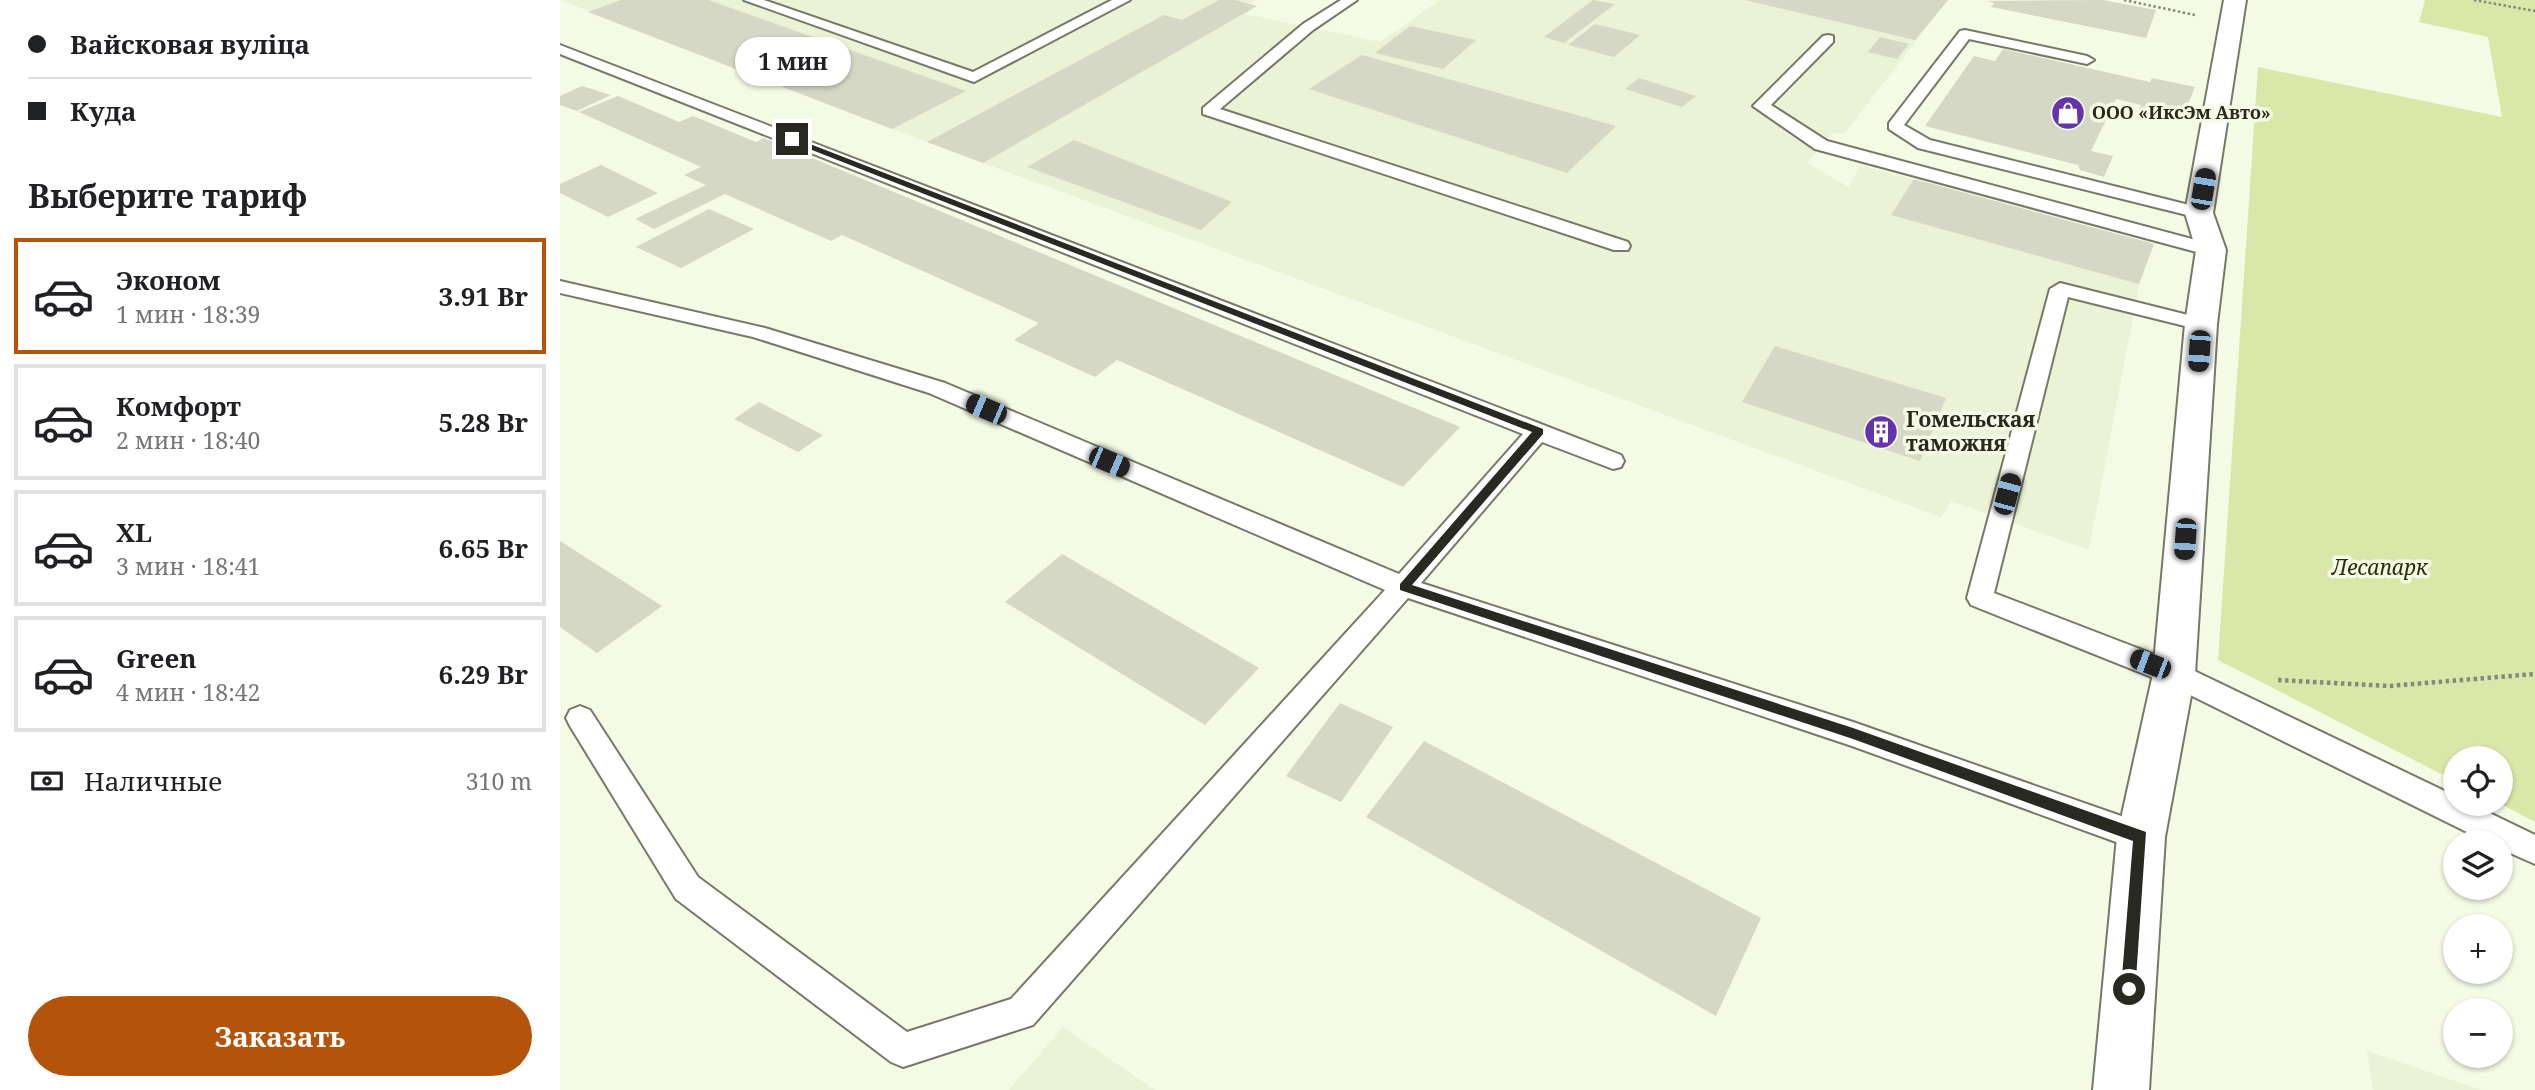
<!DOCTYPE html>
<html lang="ru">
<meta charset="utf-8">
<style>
body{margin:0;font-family:"Noto Serif",serif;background:#f6f6f6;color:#202124;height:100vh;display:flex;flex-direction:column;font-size:26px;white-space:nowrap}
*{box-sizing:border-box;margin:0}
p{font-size:23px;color:#757577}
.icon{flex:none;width:38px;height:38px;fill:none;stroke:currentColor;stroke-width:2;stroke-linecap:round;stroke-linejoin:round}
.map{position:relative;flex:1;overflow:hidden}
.drawer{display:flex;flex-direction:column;background:#fff;width:560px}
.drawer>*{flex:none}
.guide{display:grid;align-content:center;height:154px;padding:0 28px;background:#fff}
.fabs{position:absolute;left:1883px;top:746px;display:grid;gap:14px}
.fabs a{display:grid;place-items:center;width:70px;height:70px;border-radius:50%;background:#fff;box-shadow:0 2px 5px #0004;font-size:35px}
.end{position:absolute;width:32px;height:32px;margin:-16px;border:9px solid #282a22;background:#fff;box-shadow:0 0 0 4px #fff}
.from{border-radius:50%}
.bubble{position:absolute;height:49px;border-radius:24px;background:#fff;box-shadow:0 2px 5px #0004;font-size:23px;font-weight:700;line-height:49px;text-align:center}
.car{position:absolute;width:21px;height:42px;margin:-21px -10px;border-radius:9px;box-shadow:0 0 5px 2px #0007;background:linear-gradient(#222 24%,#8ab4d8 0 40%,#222 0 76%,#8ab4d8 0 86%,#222 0)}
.guide b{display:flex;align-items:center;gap:24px;height:66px;font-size:26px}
.guide b+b{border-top:2px solid #e0e0e0}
.guide i{width:18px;height:18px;background:#202124}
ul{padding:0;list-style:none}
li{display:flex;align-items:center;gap:21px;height:116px;margin:0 14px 10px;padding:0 14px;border:4px solid #e0e0e0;border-radius:0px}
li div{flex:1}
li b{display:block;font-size:26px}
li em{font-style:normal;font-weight:700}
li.current{border-color:#b45309}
li>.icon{width:63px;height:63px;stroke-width:1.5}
h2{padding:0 28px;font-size:32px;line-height:84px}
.pay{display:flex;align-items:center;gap:18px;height:77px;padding:0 28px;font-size:26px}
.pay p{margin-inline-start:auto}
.cta{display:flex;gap:14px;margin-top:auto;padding:14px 28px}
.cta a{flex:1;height:80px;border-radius:42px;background:#b45309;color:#fff;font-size:28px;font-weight:700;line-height:80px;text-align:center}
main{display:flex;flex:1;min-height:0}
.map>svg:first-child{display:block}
.built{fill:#ebf2d5}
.green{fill:#dae7a8}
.building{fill:#d4d8c4}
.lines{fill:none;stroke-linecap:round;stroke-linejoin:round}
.service-casing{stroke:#757a67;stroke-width:4}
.minor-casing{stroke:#757a67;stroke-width:4}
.path-far1{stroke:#85897b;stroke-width:2.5;stroke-dasharray:2.5 2.5;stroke-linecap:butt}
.path{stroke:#85897b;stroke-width:4.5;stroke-dasharray:3.5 3.5;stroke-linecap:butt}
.service{fill:#fff;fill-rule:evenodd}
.minor{fill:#fff;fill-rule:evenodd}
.route{fill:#282a22}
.labels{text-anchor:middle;stroke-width:7;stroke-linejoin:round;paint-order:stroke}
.far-poi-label{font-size:18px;font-weight:bold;fill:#282a22;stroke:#f5fae5;text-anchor:start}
.poi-label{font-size:21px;font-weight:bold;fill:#282a22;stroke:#f5fae5;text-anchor:start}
.park-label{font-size:21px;font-style:italic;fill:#293006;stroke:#f5fae5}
</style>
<main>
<section class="drawer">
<div class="guide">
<b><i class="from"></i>Вайсковая вуліца</b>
<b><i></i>Куда</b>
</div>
<h2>Выберите тариф</h2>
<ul>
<li class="current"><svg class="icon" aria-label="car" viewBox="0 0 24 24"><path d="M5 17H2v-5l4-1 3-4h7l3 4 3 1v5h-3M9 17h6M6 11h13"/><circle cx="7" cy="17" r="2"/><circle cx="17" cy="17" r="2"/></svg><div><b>Эконом</b><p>1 мин · 18:39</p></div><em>3.91 Br</em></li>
<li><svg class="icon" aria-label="car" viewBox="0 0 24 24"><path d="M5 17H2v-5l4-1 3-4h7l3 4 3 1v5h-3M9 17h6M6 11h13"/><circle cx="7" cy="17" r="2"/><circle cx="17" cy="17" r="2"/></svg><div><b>Комфорт</b><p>2 мин · 18:40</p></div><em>5.28 Br</em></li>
<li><svg class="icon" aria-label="car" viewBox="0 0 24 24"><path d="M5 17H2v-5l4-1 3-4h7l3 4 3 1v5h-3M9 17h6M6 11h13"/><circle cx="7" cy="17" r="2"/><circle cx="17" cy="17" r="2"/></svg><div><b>XL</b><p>3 мин · 18:41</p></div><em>6.65 Br</em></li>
<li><svg class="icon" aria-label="car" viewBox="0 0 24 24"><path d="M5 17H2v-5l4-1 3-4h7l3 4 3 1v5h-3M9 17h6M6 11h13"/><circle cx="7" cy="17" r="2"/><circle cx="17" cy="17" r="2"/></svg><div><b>Green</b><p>4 мин · 18:42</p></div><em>6.29 Br</em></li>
</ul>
<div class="pay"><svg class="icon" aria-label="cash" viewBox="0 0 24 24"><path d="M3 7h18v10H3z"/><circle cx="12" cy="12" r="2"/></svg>Наличные<p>310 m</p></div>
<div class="cta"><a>Заказать</a></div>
</section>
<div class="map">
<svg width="1975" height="1090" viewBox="0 0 1975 1090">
<rect width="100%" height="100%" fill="#f5fae5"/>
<g class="built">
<path d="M0,0h696l-6,4 7,2 -12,8 135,28 60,-42h508l-104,134 -11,-2 -26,31 42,24 11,-22 294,79 -15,41 -50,265 -138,-49 -10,16 -1014,-375z"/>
<path d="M503,1027l92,63h-146z"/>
<path d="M1807,1051l114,39h-108z"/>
</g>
<path class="green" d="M1865,0h110v822l-36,-19 2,-45h-46v23l-237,-121 40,-593 244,50 -14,-80 -69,-15z"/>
<g class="building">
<path d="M61,0h87l258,91 -74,38 -304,-117z"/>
<path d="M659,0h16l22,6 -274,157 -56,-21 237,-127 18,5z"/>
<path d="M1033,0l22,4 -51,39 -20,-6z"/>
<path d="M1185,0h203l-33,40z"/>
<path d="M1543,0l53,10 -10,28 -155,-31 3,-4 -7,-2z"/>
<path d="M1035,24l45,11 -26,22 -46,-12z"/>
<path d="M850,26l66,14 -33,29 -68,-16z"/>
<path d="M1320,37l29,7 -12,15 -29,-7z"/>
<path d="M1443,49l147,33 2,-4 43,9 -13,32 -43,-10 2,-4 -25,-6 -25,52 22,5 -9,21 -24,-7 -2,-5 -153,-39 49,-70 21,5z"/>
<path d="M802,55l254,71 -49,47 -258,-84z"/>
<path d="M1079,78l57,18 -14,11 -57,-18z"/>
<path d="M22,86l29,9 -34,16 -17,-6v-9z"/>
<path d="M58,96l61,26 14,-6 63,26 8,-4 696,289 -57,60 -286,-127 -22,17 -81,-37 25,-17 -197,-88 -11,6 -106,-47 -71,35 -19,-10 71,-34 -22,-10 17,-8 -122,-55z"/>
<path d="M514,140l158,62 -31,28 -174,-63z"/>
<path d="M41,165l57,28 -50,24 -48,-24v-9z"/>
<path d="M1354,179l240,65 -15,40 -248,-69z"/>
<path d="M149,209l45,20 -73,39 -45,-21z"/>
<path d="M1215,346l171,52 -26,63 -178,-59z"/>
<path d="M199,402l64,33 -25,17 -64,-33z"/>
<path d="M0,541l102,65 -65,47 -37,-26z"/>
<path d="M502,554l197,114 -54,57 -200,-123z"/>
<path d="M780,703l53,24 -52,75 -55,-26z"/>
<path d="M864,741l337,177 -45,98 -350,-199z"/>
</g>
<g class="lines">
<g class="service-casing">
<g id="service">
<path d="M184,0h20l209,72 139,-72h18l-156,82z"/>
<path d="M781,0h16l-44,30 -93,79 408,133 2,4 -2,4h-14l-411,-136v-6l100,-84z"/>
<path d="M1405,30l122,26 7,4 -7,4 -118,-25 -65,86 26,15 275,69 3,4 -3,4 -6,1 -281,-70 -29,-19v-6l71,-92z"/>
<path d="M1268,35l5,1v6l-62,63 56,36 391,105 2,4 -2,4h-14l-389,-105 -62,-43 70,-70z"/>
<path d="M0,45l1061,410 3,6 -3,6 -8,2 -71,-27 -121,141 432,139 288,101 11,4 4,10 -4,10 -11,4 -289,-105 -444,-148 -375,427 -130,42 -12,-5 -215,-163 -106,-173 -4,-8 4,-8 10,-4 10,4 108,167 209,155 104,-33 374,-409 -456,-197 -176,-56 -193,-44v-12l205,47 180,55 454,191 124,-140 -963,-380z"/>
<path d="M1500,283l148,37 3,4 -10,6 -133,-33 -74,296 190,73 271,130v7h14l66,32v29l-34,-15v-7h-14l-323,-160 -193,-77 -4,-7 83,-309z"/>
</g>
</g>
<g class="minor-casing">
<path id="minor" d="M1664,0h22l-33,213 13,37 -9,74 -22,350 -30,163 -16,253h-56l24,-253 36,-163 32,-350 11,-74 -11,-37z"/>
</g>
<g class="path-far1">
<path d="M1564,0l71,15"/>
<path d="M1914,0l61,11"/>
</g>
<path class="path" d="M1718,680l111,6 146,-12"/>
<use href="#service" class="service"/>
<use href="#minor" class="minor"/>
</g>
<path class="route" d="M232,137l751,292v5l-131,151 441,143 293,104 -11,162h-11l-3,-5 12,-148 -280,-102 -453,-149v-6l132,-152 -743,-291z"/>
<defs>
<g id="shop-disc" transform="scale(1.75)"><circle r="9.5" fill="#6534ab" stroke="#f5fae5"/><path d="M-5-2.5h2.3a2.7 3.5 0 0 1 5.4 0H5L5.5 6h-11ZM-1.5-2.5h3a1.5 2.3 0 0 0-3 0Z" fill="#fff"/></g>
<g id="building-disc" transform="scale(1.75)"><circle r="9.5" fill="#6534ab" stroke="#f5fae5"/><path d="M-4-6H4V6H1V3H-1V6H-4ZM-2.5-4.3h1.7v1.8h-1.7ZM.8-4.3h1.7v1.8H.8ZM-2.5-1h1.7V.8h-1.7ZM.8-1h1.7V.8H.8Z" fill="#fff"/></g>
</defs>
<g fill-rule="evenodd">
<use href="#shop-disc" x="1508" y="113"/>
<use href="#building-disc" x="1321" y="432"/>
</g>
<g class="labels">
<g class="far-poi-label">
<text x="1532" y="119">ООО «ИксЭм Авто»</text>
</g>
<g class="poi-label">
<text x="1346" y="427">Гомельская<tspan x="1346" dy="24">таможня</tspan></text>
</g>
<g class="park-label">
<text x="1820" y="575">Лесапарк</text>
</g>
</g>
</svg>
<div class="fabs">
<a><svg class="icon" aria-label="locate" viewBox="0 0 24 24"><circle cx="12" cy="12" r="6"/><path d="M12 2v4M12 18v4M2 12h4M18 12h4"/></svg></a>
<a><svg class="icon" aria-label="layers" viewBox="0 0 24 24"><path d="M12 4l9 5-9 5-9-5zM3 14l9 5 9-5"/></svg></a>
<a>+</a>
<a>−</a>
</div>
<i class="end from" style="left:1569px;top:989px"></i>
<i class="end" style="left:232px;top:139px"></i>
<div class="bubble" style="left:175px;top:37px;width:116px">1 мин</div>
<i class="car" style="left:1643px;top:189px;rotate:10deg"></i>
<i class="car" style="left:1639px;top:351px;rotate:184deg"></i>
<i class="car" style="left:426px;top:409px;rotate:293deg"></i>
<i class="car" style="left:549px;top:462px;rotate:113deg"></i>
<i class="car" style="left:1447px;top:494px;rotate:15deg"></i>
<i class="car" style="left:1625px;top:539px;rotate:184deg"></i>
<i class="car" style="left:1590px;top:664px;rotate:291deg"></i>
</div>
</main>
